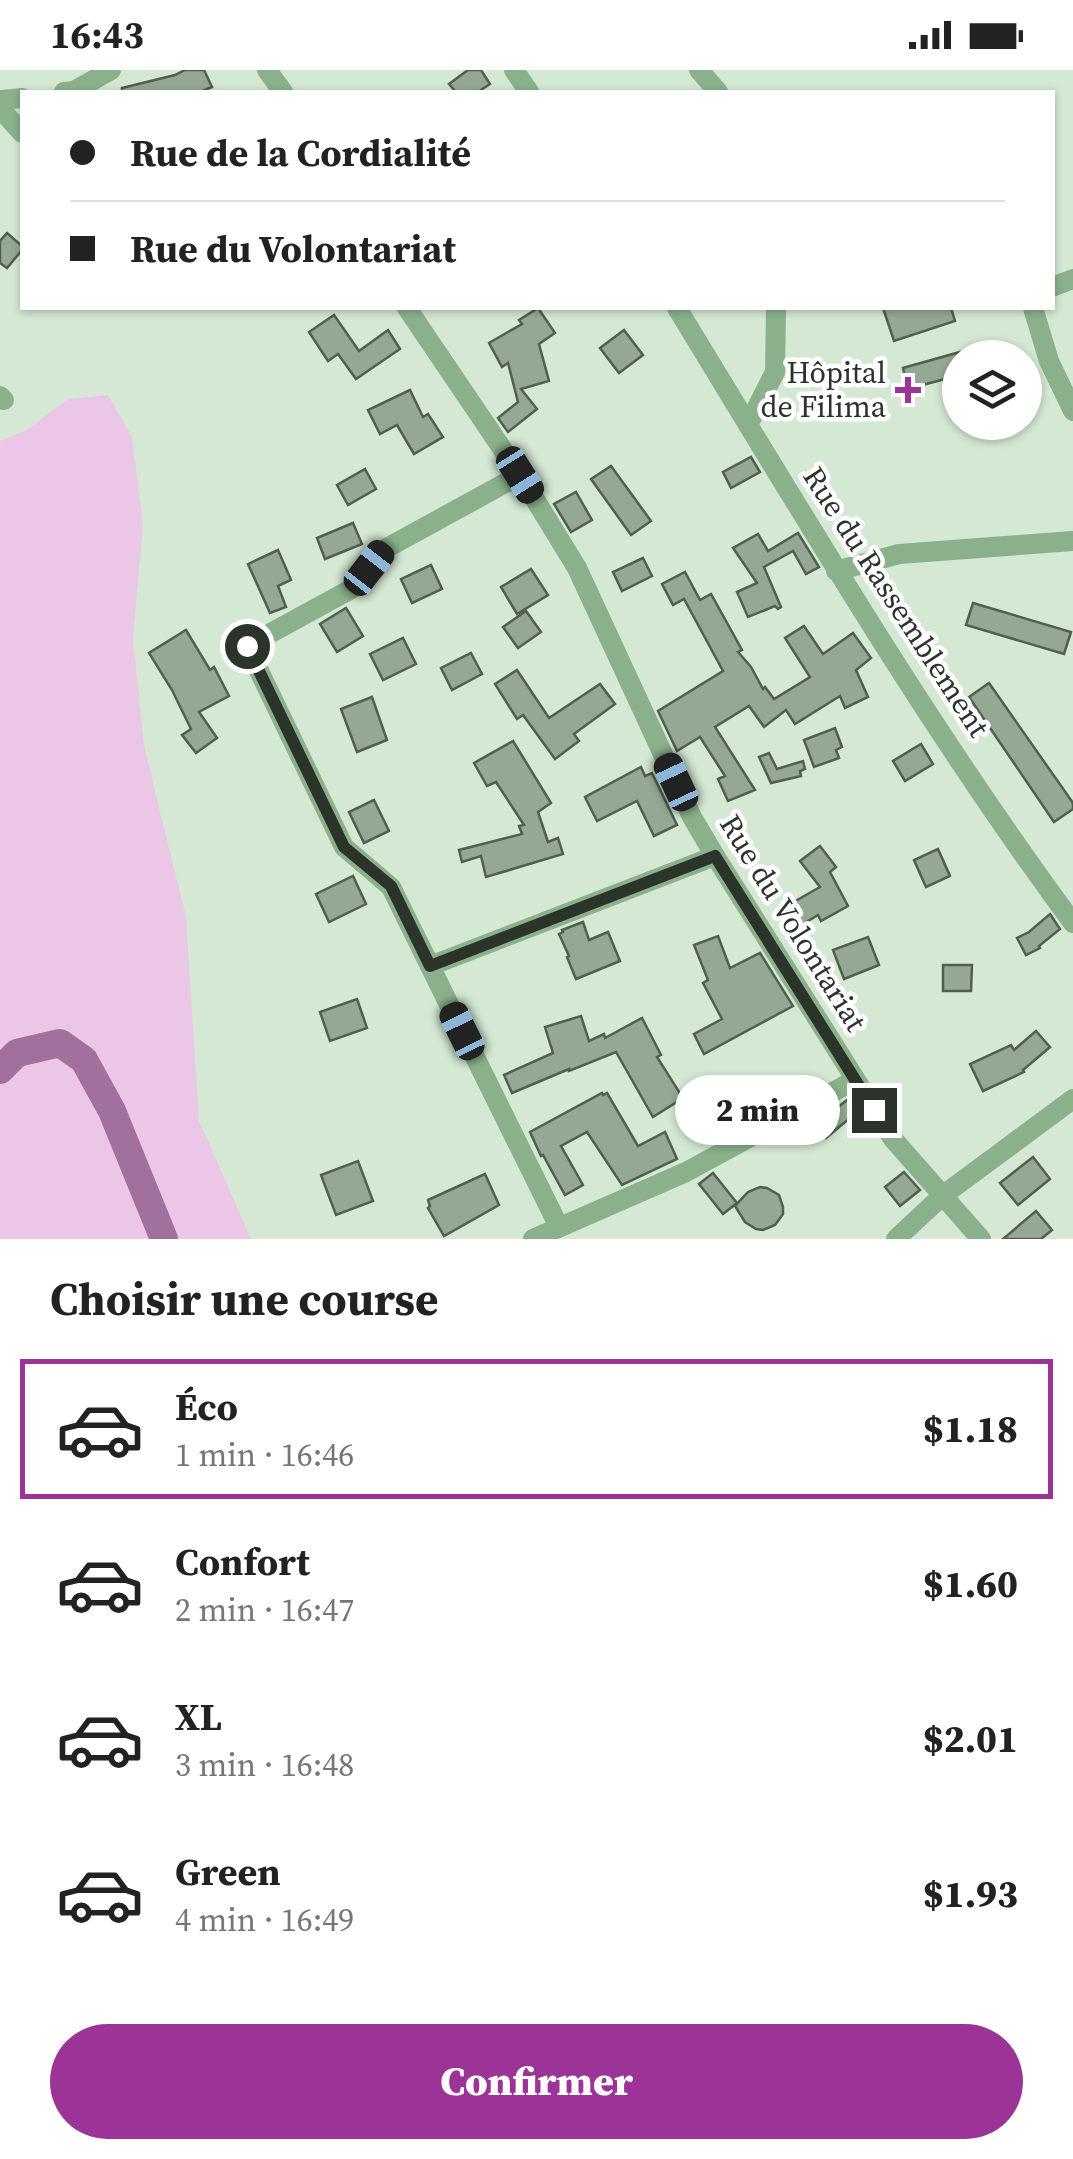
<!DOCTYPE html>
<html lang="fr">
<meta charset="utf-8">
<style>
body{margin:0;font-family:"Source Serif 4",serif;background:#f2f2f2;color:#222;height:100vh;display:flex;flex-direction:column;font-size:38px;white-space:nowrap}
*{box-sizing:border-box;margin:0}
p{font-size:32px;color:#767676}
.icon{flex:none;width:55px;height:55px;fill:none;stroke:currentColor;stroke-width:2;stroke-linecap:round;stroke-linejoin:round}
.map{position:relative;height:1169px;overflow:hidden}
.drawer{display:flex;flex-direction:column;background:#fff;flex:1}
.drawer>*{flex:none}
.hud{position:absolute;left:20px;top:20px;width:1035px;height:220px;border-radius:0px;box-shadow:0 2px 8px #0004;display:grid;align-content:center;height:220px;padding:0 50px;background:#fff}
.fabs{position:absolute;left:942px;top:270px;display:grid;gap:20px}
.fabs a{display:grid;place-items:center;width:100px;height:100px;border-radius:50%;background:#fff;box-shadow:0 2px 8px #0004;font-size:50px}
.end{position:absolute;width:45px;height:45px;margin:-22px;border:12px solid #2b332b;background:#fff;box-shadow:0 0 0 5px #fff}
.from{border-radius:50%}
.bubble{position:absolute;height:70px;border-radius:35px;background:#fff;box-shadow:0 2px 8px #0004;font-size:32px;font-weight:800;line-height:70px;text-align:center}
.car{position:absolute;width:30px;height:60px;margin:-30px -15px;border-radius:12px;box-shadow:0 0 8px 2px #0007;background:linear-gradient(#222 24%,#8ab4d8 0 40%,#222 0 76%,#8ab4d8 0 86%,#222 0)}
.hud b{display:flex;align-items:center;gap:35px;height:95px;font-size:38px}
.hud b+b{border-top:2px solid #e0e0e0}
.hud i{width:25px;height:25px;background:#222}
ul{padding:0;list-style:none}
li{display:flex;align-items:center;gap:30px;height:140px;margin:0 20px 15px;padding:0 30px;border:5px solid transparent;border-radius:0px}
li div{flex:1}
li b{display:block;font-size:38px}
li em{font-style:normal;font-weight:800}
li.active{border-color:#9c3497}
li>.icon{width:90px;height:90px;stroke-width:1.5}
h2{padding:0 50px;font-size:45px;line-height:120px}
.action{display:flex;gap:20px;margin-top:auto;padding:20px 50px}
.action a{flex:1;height:115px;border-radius:60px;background:#9c3497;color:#fff;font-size:40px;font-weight:800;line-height:115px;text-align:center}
.status{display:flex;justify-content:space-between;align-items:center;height:70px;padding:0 50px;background:#fff;direction:ltr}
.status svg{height:28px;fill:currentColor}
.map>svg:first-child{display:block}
.green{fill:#ebc6e6}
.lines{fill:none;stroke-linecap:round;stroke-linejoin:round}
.river{stroke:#a2709d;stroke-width:28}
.building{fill:#95a895;stroke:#4f604f;stroke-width:2.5}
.minor{stroke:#8bb18c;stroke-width:20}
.route{stroke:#2b332b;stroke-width:12}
.poi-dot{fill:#9c3497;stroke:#fff;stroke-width:4}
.labels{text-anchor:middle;stroke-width:9;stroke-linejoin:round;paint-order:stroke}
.poi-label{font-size:30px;fill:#2b332b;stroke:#fff;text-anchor:end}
.street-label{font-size:30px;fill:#2b332b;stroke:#fff}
</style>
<div class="status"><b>16:43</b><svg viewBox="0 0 49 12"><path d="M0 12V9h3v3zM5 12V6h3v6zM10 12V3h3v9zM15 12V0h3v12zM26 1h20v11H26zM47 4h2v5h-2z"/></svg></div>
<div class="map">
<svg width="1073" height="1169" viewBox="0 0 1073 1169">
<rect width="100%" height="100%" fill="#d4e8d4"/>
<path class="green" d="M108,325l24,42 11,87 -10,115 11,107 42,171 13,204 52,118h-251v-798l27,-11 41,-31z"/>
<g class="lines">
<path class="river" d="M0,1000l17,-17 43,-10 24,17 28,51 52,128"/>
</g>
<g class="building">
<path d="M185,0h19l8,17 -12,5h-78v-4l53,-13z"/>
<path d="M468,0h13l9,14 -12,8h-22l-7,-8z"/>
<path d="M7,163l15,13v4l-15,18 -7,-5v-22z"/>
<path d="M538,238l17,25 -16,11 10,37 -28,8 16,20 -29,23 -10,-14 20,-16 -10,-39 -6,4 -13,-24 33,-19 -3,-4z"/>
<path d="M883,238h68l4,13 -61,20z"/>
<path d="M334,245l25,36 29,-21 12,19 -44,30 -18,-25 -10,7 -19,-29z"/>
<path d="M624,260l19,25 -24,18 -19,-25z"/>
<path d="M960,282v23l-52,14 -5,-21z"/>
<path d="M410,320l13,27 5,-3 15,23 -29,17 -17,-29 -17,9 -12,-24z"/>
<path d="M751,387l9,15 -29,16 -8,-16z"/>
<path d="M611,396l40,55 -20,14 -40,-56z"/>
<path d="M365,399l11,20 -28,16 -11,-20z"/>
<path d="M576,422l16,28 -21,12 -17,-28z"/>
<path d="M353,453l9,21 -37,15 -8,-21z"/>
<path d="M798,463l21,34 -13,7 -13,-23 -29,16 17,40 -3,2 -3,-3 -27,11 -11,-25 20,-9 -24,-35 25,-14 10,17z"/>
<path d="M278,480l13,30 -13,6 8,21 -16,6 -22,-49z"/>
<path d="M643,488l9,18 -30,15 -9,-19z"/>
<path d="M431,495l11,24 -30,14 -11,-24z"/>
<path d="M531,499l17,26 -31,19 -16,-27z"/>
<path d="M685,502l15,28 11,-6 31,56 -4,2 13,15 12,22 2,-2 9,12 36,-22 -25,-39 19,-12 19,28 30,-21 18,25 -15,12 12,27 -23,11 -5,-12 -45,28 -9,-14 -22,17 -15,-21 -34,21 40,63 -27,11 -10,-22 7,-3 -25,-39 -23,14 -19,-40 65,-40 -39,-72 -11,6 -11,-21z"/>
<path d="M973,533l98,29 -7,22 -98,-29z"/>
<path d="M346,538l17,28 -26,16 -17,-28z"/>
<path d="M526,541l15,21 -23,16 -15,-21z"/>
<path d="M186,560l24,40 4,-3 15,29 -30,16 18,26 -21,15 -14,-18 9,-6 -19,-39 -23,-37z"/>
<path d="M403,568l13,26 -33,16 -13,-26z"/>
<path d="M471,583l11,21 -30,16 -11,-22z"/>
<path d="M517,600l32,48 51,-34 15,20 -41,30 5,7 -24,18 -32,-44 -6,4 -22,-35z"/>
<path d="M989,613l84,120v6l-19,13 -85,-125z"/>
<path d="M372,627l15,43 -30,12 -16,-43z"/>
<path d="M835,658l7,19 -6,3 3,8 -25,9 -10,-27z"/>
<path d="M513,671l38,62 -13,9 10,30 10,-4 5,16 -77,23 -5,-21 -19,6 -3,-12 63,-16 -3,-8 5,-1 -28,-43 -9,4 -13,-23z"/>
<path d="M921,674l12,20 -28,17 -12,-20z"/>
<path d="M769,683l8,16 26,-8 2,8 -5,2 1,5 -30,7 -12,-26z"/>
<path d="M641,697l4,9 7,-3 25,52 -23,11 -17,-35 -40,20 -12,-24z"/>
<path d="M374,730l15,31 -25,12 -15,-31z"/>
<path d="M820,776l16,21 -6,5 18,34 -27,15 -3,-6 -28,17 -12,-21 42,-24 -20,-26z"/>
<path d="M938,779l12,27 -24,11 -12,-27z"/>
<path d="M353,806l13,28 -37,18 -13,-28z"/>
<path d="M1050,844l10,15 -21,17 1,2 -14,7 -9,-17 12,-6z"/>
<path d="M583,852l6,18 19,-8 12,29 -44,18 -9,-22 2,-1 -10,-22 4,-2 -1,-2z"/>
<path d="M718,866l12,32 30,-15 33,53 -89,48 -10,-20 28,-15 -19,-36 5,-3 -14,-35z"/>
<path d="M868,867l11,28 -35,14 -11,-29z"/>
<path d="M943,895h29l-1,26h-28z"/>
<path d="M357,929l10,29 -37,13 -10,-29z"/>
<path d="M581,946l8,25 15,-7 1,4 37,-20 19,37 -4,2 26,41 -30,19 -37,-65 -47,19v-2l-57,24 -8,-18 49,-22 -8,-26z"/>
<path d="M1036,961l14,16 -27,23 1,2 -41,19 -13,-27 41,-19 3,5z"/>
<path d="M753,1022l12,22 -50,24 -6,-20 25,-8 -3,-6z"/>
<path d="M602,1023l1,2 4,-2 31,53 27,-14 12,27 -55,26 -35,-53 -26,14 22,39 -18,10 -22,-40 -2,1 -11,-24z"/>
<path d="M847,1030l10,12 -31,26 -11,-13z"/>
<path d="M1033,1087l17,22 -32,26 -18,-22z"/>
<path d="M358,1091l15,40 -37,14 -15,-40z"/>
<path d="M904,1102l16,18 -20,16 -15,-19z"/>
<path d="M713,1103l24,30 -14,11 -24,-30z"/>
<path d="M485,1104l14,31 -55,31 -16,-28 2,-2 -2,-6z"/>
<path d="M760,1117l7,1 12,7 4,12v7l-8,11 -12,5 -7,-1 -11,-7 -10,-16 13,-14z"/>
<path d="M1036,1141l16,19 -11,9h-38z"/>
</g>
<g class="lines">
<g class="minor">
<path d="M267,0l16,22"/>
<path d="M514,0l15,22"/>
<path d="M699,0l19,22"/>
<path d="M64,22l10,-1 37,-21"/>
<path d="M0,30l22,-2"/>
<path d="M0,38l22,25"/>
<path d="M1052,217l21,-8"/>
<path d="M407,238l113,167 57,93 115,249 23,39 178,283 88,100"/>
<path d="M677,238c127,208 251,419 396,615"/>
<path d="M1033,238l16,53 24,50"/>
<path d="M0,326l4,4"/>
<path d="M748,355l27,-53 1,-64"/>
<path d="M520,405l-137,75 -28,37 -108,59 97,201 47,40 168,340"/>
<path d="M836,501l63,-17 174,-13"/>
<path d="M430,896l285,-110"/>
<path d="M533,1169l153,-67 169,-92"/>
<path d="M896,1169l46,-43 131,-97"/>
</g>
</g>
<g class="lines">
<path class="route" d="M247,576l97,201 47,39 39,80 285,-110 159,254"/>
</g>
<path class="poi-dot" d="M903 305h10v10h10v10h-10v10h-10v-10h-10v-10h10z"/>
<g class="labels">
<g class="poi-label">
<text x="886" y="313">Hôpital<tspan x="886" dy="34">de Filima</tspan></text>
</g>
<g class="street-label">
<text transform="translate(896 532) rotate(57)" y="10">Rue du Rassemblement</text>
<text transform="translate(793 853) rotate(58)" y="10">Rue du Volontariat</text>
</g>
</g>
</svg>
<div class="fabs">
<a><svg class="icon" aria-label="layers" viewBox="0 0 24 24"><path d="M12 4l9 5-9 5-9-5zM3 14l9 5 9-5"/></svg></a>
</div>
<i class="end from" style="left:247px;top:576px"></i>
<i class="end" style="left:874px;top:1040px"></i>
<div class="bubble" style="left:675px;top:1005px;width:165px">2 min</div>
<i class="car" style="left:520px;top:405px;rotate:148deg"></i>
<i class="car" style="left:369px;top:498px;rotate:38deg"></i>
<i class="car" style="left:676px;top:712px;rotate:335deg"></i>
<i class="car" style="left:462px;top:961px;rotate:334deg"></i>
<div class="hud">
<b><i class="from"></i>Rue de la Cordialité</b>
<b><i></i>Rue du Volontariat</b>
</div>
</div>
<section class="drawer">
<h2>Choisir une course</h2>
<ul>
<li class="active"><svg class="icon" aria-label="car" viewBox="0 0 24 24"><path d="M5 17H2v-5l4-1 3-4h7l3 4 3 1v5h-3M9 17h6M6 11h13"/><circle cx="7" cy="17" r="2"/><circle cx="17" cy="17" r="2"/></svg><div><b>Éco</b><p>1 min · 16:46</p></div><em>$1.18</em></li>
<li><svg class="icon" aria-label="car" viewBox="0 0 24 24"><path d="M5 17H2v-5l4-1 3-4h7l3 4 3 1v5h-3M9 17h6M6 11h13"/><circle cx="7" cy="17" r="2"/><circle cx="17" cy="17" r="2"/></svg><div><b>Confort</b><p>2 min · 16:47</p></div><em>$1.60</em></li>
<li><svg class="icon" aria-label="car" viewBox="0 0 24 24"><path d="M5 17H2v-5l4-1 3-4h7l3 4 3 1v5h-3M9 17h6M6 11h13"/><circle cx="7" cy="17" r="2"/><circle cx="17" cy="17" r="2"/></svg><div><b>XL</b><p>3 min · 16:48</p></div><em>$2.01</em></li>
<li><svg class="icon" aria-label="car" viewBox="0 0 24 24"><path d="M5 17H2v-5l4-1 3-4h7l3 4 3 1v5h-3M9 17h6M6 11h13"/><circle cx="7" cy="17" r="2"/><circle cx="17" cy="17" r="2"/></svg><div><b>Green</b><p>4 min · 16:49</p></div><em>$1.93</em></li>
</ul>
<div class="action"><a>Confirmer</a></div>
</section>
